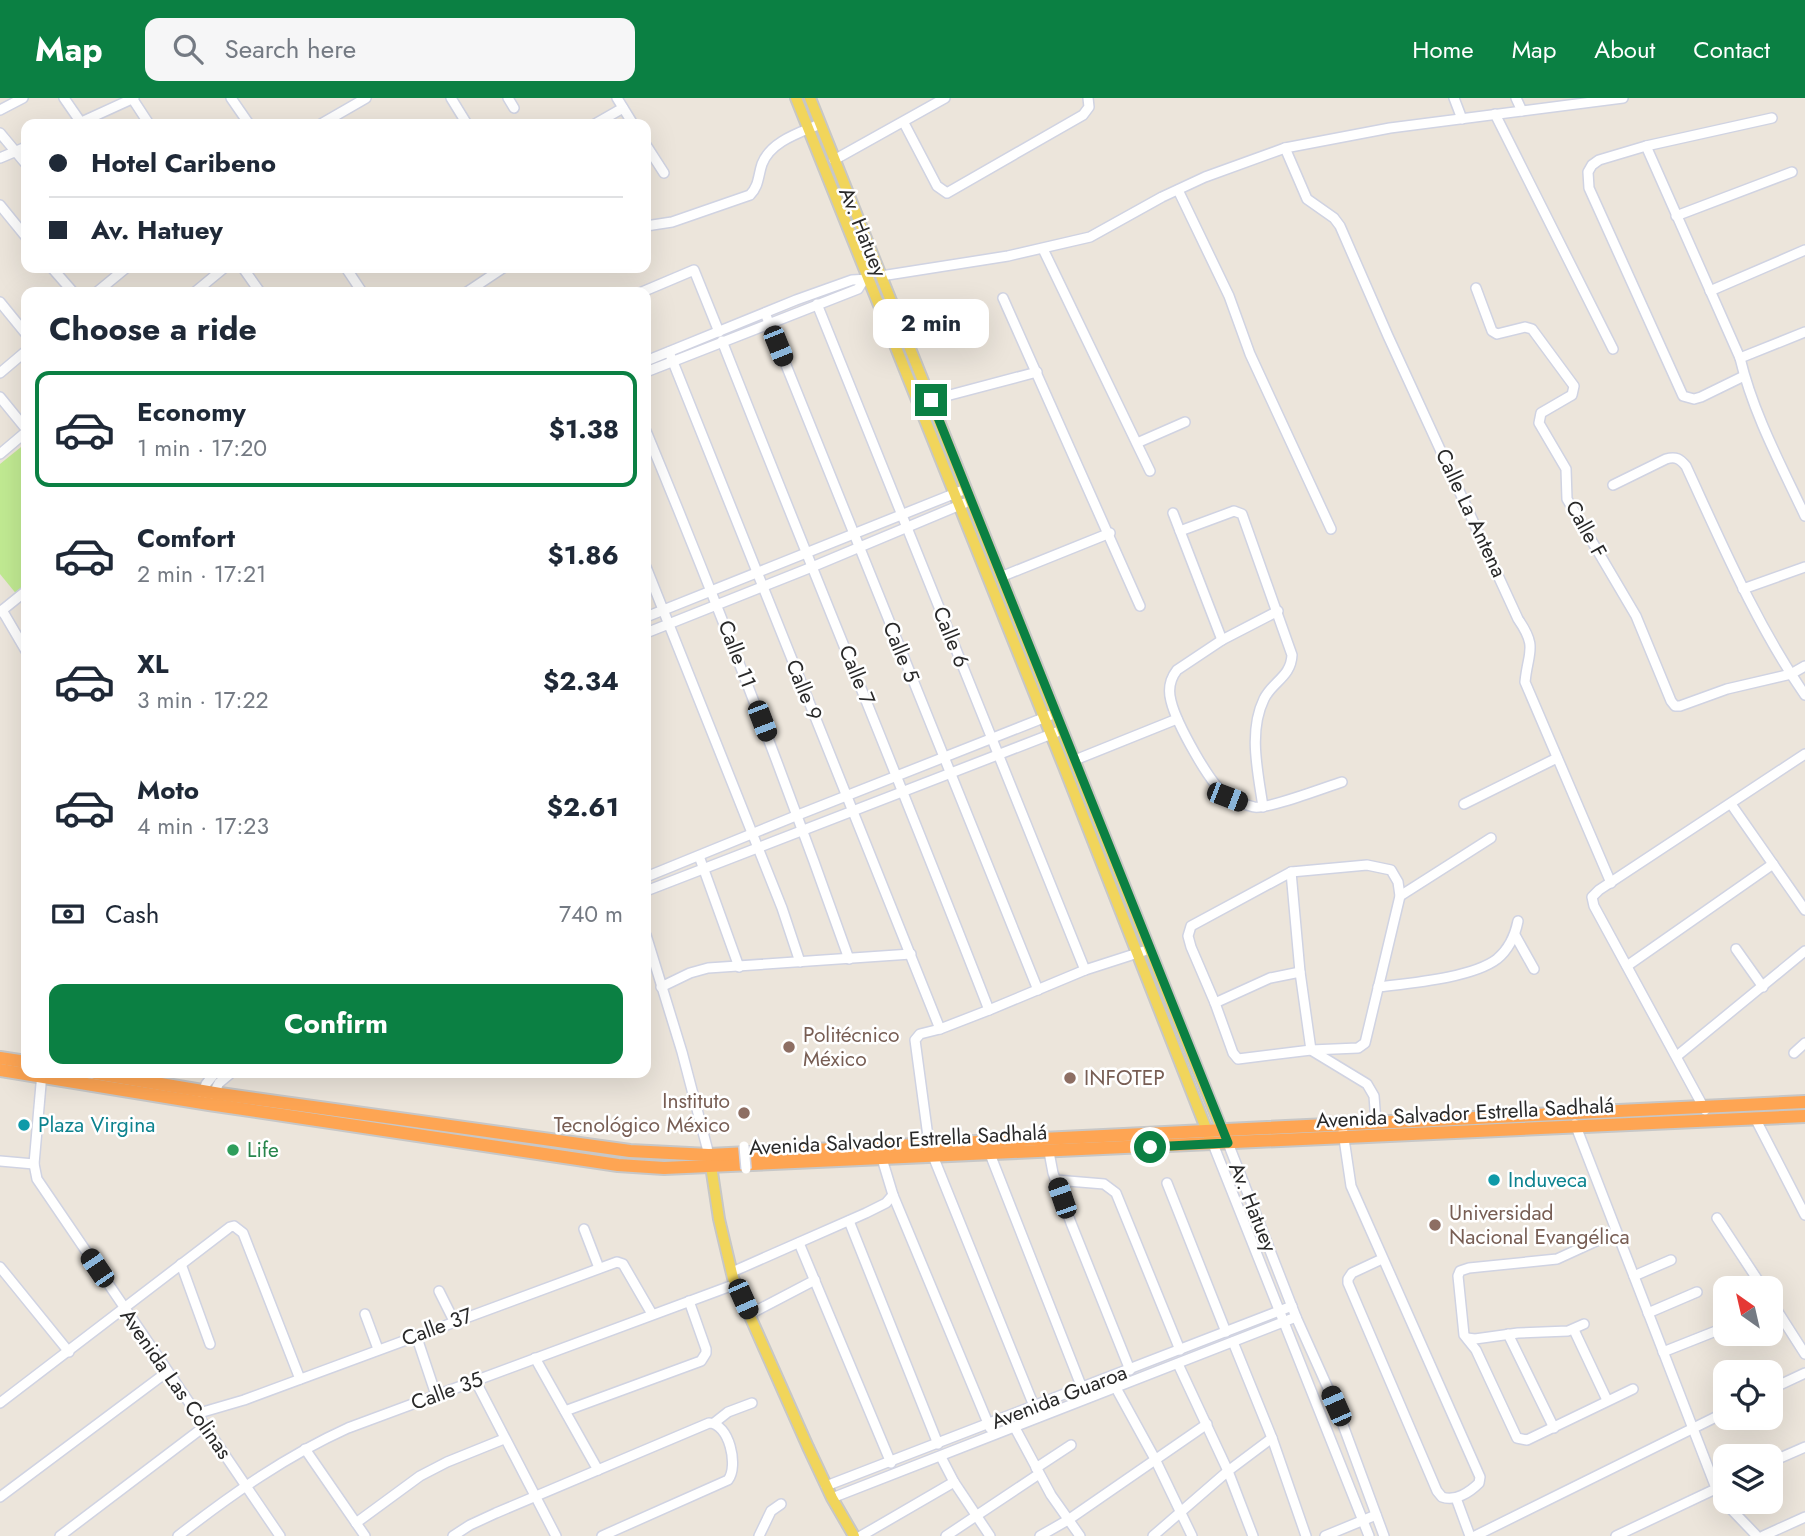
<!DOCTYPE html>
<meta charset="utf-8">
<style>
body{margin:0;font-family:Jost,sans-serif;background:#f6f6f7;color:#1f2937;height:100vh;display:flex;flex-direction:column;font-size:26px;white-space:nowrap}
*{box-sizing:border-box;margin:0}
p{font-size:23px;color:#747a83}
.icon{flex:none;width:38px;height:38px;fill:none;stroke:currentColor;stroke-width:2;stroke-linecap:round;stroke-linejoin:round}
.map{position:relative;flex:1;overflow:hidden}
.sheet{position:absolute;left:21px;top:189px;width:630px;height:791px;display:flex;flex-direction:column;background:#fff;border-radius:14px;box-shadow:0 7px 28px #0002}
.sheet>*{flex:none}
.guide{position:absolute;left:21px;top:21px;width:630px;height:154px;border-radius:14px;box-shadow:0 7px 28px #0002;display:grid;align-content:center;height:154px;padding:0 28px;background:#fff}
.needle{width:46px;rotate:326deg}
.buttons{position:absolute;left:1713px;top:1178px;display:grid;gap:14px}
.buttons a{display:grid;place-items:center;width:70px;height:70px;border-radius:14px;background:#fff;box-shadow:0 7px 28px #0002;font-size:35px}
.end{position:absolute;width:32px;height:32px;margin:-16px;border:9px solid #0b8043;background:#fff;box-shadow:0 0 0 4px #fff}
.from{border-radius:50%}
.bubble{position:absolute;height:49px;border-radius:14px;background:#fff;box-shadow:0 7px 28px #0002;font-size:23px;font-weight:700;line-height:49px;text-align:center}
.car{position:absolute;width:21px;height:42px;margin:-21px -10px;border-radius:9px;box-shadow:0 0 5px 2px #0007;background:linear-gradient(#222 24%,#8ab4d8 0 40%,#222 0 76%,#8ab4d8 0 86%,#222 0)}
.guide b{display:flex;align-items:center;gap:24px;height:66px;font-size:26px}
.guide b+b{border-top:2px solid #e0e1e3}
.guide i{width:18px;height:18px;background:#1f2937}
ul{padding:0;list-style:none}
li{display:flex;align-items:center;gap:21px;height:116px;margin:0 14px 10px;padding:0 14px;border:4px solid transparent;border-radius:14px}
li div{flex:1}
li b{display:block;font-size:26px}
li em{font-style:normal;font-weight:700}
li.on{border-color:#0b8043}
li>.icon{width:63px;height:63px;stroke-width:1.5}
h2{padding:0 28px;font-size:32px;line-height:84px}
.pay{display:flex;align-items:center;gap:18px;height:77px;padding:0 28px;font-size:26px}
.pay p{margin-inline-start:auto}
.action{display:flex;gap:14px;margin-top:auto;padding:14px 28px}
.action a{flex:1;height:80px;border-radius:14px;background:#0b8043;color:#fff;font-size:28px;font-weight:700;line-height:80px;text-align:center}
header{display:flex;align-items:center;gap:42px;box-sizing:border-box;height:98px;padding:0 35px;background:#0b8043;color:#fff}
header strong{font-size:33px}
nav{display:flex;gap:38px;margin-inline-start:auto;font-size:24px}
.search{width:490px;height:63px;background:#f6f6f7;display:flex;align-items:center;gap:18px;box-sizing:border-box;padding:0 24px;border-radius:14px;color:#747a83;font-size:26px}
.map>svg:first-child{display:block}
.pitch{fill:#c1ea92}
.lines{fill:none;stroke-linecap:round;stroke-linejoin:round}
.minor-casing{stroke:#d0d3e2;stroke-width:12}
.major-casing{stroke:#c7c7c7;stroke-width:14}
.highway-casing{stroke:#c7c7c7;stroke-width:16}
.minor{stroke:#fff;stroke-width:9}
.major{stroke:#f1d55b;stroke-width:10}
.highway{stroke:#fea553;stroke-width:12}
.minor-bridge-casing{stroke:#d0d3e2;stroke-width:12;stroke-linecap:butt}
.minor-bridge{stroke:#fff;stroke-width:9}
.route{stroke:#0b8043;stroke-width:9}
.education-dot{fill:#8d6e63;stroke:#fff;stroke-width:2.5}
.culture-dot{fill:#0f9aa8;stroke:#fff;stroke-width:2.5}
.leisure-dot{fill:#2e9e5b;stroke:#fff;stroke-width:2.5}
.labels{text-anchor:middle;stroke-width:5;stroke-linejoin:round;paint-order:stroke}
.street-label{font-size:21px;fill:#292929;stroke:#fff}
.education-label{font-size:21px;fill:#785e54;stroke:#fff;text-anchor:start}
.culture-label{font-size:21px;fill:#0d838f;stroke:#fff;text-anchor:start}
.leisure-label{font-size:21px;fill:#27864d;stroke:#fff;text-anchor:start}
</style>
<header>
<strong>Map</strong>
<div class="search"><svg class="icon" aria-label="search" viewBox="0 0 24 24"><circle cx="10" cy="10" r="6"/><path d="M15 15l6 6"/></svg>Search here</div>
<nav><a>Home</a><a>Map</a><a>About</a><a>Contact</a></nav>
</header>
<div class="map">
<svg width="1805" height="1438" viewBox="0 0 1805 1438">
<rect width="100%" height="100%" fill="#ece5db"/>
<path class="pitch" d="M26,345v146l-8,7 -18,-22v-110z"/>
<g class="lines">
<g class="minor-casing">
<g id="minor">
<path d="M64,0l18,26"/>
<path d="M132,0l17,26"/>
<path d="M231,0l18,26"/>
<path d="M451,0l16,26"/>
<path d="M508,0l6,10"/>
<path d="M617,0l16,26"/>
<path d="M1454,0l8,21"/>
<path d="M1516,0l6,13"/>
<path d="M0,12l23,-12"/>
<path d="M1495,16l118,235"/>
<path d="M904,25l33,63 10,7 136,-78 6,-8 -1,-9"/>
<path d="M77,26l57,-26"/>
<path d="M321,26l45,-26"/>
<path d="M595,26l28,-16"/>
<path d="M0,35l26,31"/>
<path d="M646,47l18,28"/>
<path d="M1646,48l94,212c13,55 41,107 65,158"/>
<path d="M1285,50l22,51 27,19 6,8 48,110 130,283c20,29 10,32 7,63l86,201"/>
<path d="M0,60l26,-11"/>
<path d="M834,62l111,-62"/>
<path d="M1178,92l51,106 21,58 81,175"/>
<path d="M0,107l26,32"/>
<path d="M1676,118l116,-44"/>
<path d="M646,128l26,-4 78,-27c9,-9 8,-19 12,-31 9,-23 37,-31 58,-40"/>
<path d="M1043,151l107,222"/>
<path d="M52,170l21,24"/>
<path d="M243,170l17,24"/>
<path d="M346,170l16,24"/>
<path d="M881,178l127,-20 82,-19 72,-40 43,-20 80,-29 105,-20 233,-30"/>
<path d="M1476,190l16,43 5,3 28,-7 7,2 42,57 -2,9 -31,18 -2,10 27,46 1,30 69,117 35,85 4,5h5l47,-17 64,-15 14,-8"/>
<path d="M1710,193l95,-41"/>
<path d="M97,194l29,-24"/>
<path d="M195,194l29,-24"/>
<path d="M467,194l36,-24"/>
<path d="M642,194l52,-22 25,62"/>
<path d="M1003,200l137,308"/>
<path d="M0,204l26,32"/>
<path d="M817,206l268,666"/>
<path d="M765,215l273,677"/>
<path d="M722,243c88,224 180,445 267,669"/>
<path d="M669,254l271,677"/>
<path d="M1740,260l65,-26"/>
<path d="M646,263l150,-61 56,-20 17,-1"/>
<path d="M646,274l212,-83 5,-8"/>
<path d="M0,275l26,-22"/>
<path d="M1744,278l-43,21 -7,2 -11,-3 -94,-208 -1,-16 4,-7 7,-5 47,-14 126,-28"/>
<path d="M0,299l26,32"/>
<path d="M931,302l106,-28"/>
<path d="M646,333c72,174 140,350 203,528"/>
<path d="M1137,345l48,-21"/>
<path d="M0,356l26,-22"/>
<path d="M1613,387l53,-26c10,-3 14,0 20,7 36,78 70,158 119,229"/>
<path d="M1173,415l49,127"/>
<path d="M1180,433l54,-20 8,3 50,141c-1,22 -20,27 -28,44 -16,33 -6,73 -1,108"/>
<path d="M646,469l136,341 18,54"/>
<path d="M1003,478l107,-43"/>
<path d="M1743,491l62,-22"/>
<path d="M2,512l24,41"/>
<path d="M1278,513l-56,29 -45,30c-7,9 -9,20 -6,31 5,21 39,85 58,97 6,4 18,7 25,9 12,3 72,-20 88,-25"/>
<path d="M0,514l26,-21"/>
<path d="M646,519l315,-126"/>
<path d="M646,535l166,-66 153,-64"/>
<path d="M1075,662l102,-41"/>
<path d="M1464,706l93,-46"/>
<path d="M1731,706l74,106"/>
<path d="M699,758l40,111"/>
<path d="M1367,767l24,5 7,12 2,14 -35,147 -7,5 -47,2 -73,9 -5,-6 -18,-50 -24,-56 -3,-11 3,-10 100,-54z"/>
<path d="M1291,774l9,100 11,78 56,34 7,12 2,26"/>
<path d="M646,779l152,-62 258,-102"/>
<path d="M646,793l416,-161"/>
<path d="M1400,798l91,-58"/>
<path d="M646,837l36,117 27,103"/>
<path d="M1515,837l19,34"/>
<path d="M1736,851l27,38"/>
<path d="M1627,868l146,-102"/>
<path d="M661,889l29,-14 18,-5 203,-14"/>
<path d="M1378,889c32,-4 94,-9 119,-28 12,-10 18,-23 21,-38"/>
<path d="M1215,905l55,-25 30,-6"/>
<path d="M1794,955l11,-10"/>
<path d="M1677,958l128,-105"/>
<path d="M42,975l-8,91 3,15 243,357"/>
<path d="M202,997l4,-11 9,-11"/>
<path d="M211,1000l8,-15 12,-10"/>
<path d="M1705,1012l-111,-204 -2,-9 7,-7 206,-136"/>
<path d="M1755,1020l50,97"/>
<path d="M1575,1026l141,364 14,20 27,28"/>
<path d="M1343,1034l8,54 129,291 -1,6c-9,9 -24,19 -37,14l-5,-6 -89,-208v-4l4,-6 30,-14"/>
<path d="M1228,1045l68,174 40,89 48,130"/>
<path d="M929,1046l-14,-104 5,-6 20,-5 49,-19 96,-40 59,-19"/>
<path d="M1213,1046l156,392"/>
<path d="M880,1054l13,43 97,233"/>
<path d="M1049,1054l4,21 18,50 59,147"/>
<path d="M990,1056l92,234"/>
<path d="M933,1058l101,250"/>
<path d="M0,1063l34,3"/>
<path d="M1056,1082l48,4 12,9 64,157"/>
<path d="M1167,1085l59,149"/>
<path d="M1717,1120l46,70"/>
<path d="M849,1123l89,223"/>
<path d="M584,1131l15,39"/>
<path d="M1616,1134l-59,27 -88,9 -9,3 -2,5 6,59 12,15 41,88 10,2 106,-51"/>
<path d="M799,1145l92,220"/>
<path d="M181,1166l29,80"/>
<path d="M0,1169l69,85"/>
<path d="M732,1174l134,-59 20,-10 7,-8"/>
<path d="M1634,1178l37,-16"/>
<path d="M439,1193l15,30"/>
<path d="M1771,1203l34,53"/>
<path d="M1648,1215l49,-21"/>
<path d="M365,1216l13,35"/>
<path d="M750,1216l65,-34"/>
<path d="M1574,1232l33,70"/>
<path d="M1508,1236l46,94"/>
<path d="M416,1237l20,60"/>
<path d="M1467,1240l8,1 43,-6 50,-2 16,-7"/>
<path d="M1233,1244l39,96 34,98"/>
<path d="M1663,1254l58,-23"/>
<path d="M535,1260l63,112"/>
<path d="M1178,1266l50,107 25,65"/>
<path d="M475,1282l81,156"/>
<path d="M1116,1290l39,71 37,77"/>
<path d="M1771,1291l34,-16"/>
<path d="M0,1305l230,-176 4,-1 9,7 57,146"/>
<path d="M565,1313l136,-50 5,-8v-4l-17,-48"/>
<path d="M196,1316l48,-14 373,-138 6,2 29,50"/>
<path d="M714,1325l14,-11 24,-9"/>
<path d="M1015,1330l36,67 29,41"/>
<path d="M305,1351l60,87"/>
<path d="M941,1359l13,25 36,54"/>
<path d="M1771,1364l34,-15"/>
<path d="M1036,1370l35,-23"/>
<path d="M826,1388l466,-180"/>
<path d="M0,1399l167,-125"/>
<path d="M832,1400l464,-181"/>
<path d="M1456,1400l14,38"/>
<path d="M356,1425l64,-47 27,-14 57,-23"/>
<path d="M60,1438l145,-110"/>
<path d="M178,1438c54,-42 108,-80 170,-108l388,-144"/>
<path d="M453,1438l17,-11 26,-12 213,-90c20,0 30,43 19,57l-126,56"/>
<path d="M759,1438l12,-25 10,-7"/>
<path d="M861,1438l93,-54"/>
<path d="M946,1438l93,-62"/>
<path d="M1040,1438l28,-16 139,-96"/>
<path d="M1153,1438l75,-65 44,-33"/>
<path d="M1325,1438l51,-21"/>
<path d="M1475,1438l251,-124"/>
<path d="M1616,1438l110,-52"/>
<path d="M1763,1438l42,-19"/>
</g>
</g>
<g class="major-casing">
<g id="major">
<path d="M796,0l268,669 145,369"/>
<path d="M810,0l414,1037"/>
<path d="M710,1061l9,60 14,59 75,169 24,51 22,38"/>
</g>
</g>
<g class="highway-casing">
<g id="highway">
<path d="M0,960l26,4"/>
<path d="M0,972l209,34 409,61 46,3 1141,-52"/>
<path d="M95,975l125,21 410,57 79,4 1096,-53"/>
</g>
</g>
<use href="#minor" class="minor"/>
<use href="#major" class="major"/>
<use href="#highway" class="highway"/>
<g class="minor-bridge-casing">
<path id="minor-bridge" d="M744,1048l2,23"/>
</g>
<use href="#minor-bridge" class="minor-bridge"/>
</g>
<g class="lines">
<path class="route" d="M931,302l297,743 -78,4"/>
</g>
<g class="education-dot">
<circle cx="789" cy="949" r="7"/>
<circle cx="1070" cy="980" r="7"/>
<circle cx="744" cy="1015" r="7"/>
<circle cx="1435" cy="1127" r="7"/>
</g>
<g class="culture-dot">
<circle cx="24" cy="1027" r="7"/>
<circle cx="1494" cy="1082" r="7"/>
</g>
<circle class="leisure-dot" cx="233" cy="1052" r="7"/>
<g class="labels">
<g class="street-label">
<text transform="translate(863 134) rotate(68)" y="7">Av. Hatuey</text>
<text transform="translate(1471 415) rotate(65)" y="7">Calle La Antena</text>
<text transform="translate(1586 431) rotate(61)" y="7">Calle F</text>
<text transform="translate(951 539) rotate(68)" y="7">Calle 6</text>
<text transform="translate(901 554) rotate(68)" y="7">Calle 5</text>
<text transform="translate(737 556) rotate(69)" y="7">Calle 11</text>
<text transform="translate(857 577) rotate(68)" y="7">Calle 7</text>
<text transform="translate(804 592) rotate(68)" y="7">Calle 9</text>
<text transform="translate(1465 1015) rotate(-3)" y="7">Avenida Salvador Estrella Sadhalá</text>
<text transform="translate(898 1042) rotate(-3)" y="7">Avenida Salvador Estrella Sadhalá</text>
<text transform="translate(1253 1109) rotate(68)" y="7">Av. Hatuey</text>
<text transform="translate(437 1229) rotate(-20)" y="7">Calle 37</text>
<text transform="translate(176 1286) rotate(55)" y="7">Avenida Las Colinas</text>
<text transform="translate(447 1293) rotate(-20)" y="7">Calle 35</text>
<text transform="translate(1059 1299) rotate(-21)" y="7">Avenida Guaroa</text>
</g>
<g class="education-label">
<text x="803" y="944">Politécnico<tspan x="803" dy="24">México</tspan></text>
<text x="1084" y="987">INFOTEP</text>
<text x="730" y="1010" text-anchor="end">Instituto<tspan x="730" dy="24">Tecnológico México</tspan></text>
<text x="1449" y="1122">Universidad<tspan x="1449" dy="24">Nacional Evangélica</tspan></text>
</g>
<g class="culture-label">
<text x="38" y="1034">Plaza Virgina</text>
<text x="1508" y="1089">Induveca</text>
</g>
<g class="leisure-label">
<text x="247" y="1059">Life</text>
</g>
</g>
</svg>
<div class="buttons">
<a><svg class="needle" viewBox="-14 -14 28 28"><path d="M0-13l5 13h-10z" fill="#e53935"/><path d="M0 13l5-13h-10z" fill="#747a83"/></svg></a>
<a><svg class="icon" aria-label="locate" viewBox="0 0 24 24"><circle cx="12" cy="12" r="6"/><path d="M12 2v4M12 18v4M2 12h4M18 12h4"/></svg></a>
<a><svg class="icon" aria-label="layers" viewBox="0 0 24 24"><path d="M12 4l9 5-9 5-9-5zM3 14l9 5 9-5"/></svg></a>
</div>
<i class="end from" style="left:1150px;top:1049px"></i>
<i class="end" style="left:931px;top:302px"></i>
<div class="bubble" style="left:873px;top:201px;width:116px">2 min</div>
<i class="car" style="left:778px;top:248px;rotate:158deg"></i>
<i class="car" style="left:762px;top:623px;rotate:159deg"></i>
<i class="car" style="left:1227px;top:699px;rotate:111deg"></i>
<i class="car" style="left:1062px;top:1100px;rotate:341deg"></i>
<i class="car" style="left:97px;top:1170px;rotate:326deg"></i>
<i class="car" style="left:743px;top:1201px;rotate:156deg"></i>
<i class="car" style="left:1336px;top:1308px;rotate:336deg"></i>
<div class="guide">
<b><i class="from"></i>Hotel Caribeno</b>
<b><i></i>Av. Hatuey</b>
</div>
<section class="sheet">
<h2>Choose a ride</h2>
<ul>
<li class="on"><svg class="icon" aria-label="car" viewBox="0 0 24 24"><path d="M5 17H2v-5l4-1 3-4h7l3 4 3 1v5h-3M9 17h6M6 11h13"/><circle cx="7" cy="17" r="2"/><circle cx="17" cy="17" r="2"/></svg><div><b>Economy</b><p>1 min · 17:20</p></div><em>$1.38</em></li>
<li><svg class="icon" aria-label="car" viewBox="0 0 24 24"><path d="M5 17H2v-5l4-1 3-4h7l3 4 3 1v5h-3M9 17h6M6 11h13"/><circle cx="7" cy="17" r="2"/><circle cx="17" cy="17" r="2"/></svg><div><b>Comfort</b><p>2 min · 17:21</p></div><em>$1.86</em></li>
<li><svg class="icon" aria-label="car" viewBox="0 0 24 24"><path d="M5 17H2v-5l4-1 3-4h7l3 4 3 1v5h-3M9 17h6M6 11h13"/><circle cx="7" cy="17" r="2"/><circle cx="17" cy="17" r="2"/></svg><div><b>XL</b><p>3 min · 17:22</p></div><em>$2.34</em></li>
<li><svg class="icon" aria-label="car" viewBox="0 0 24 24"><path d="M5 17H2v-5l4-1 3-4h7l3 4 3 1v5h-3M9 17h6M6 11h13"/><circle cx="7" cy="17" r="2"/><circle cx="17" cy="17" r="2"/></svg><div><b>Moto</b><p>4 min · 17:23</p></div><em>$2.61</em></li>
</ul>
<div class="pay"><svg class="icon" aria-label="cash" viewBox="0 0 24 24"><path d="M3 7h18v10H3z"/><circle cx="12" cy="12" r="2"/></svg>Cash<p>740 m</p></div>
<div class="action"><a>Confirm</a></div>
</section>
</div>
